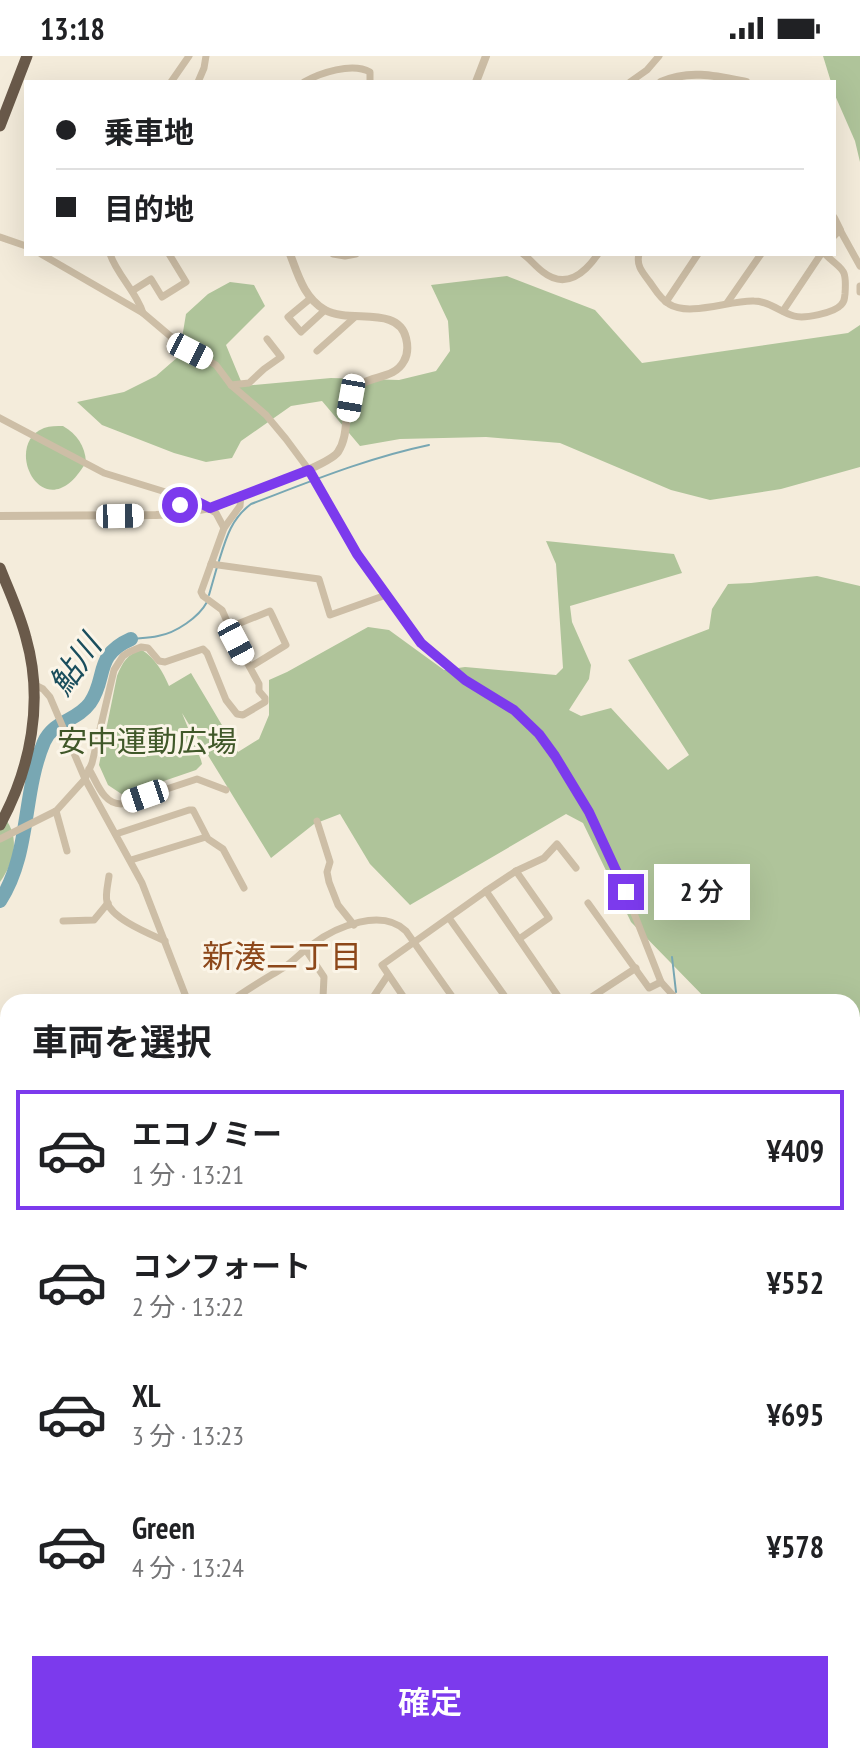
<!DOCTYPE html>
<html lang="ja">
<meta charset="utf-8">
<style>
body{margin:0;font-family:"PT Sans Narrow","Noto Sans JP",sans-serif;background:#f6f6f6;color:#202124;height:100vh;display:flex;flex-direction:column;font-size:30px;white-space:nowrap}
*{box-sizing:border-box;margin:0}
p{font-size:26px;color:#757577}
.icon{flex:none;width:44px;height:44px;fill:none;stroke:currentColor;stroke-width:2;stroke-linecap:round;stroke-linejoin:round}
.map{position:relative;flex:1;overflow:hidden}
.drawer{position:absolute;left:0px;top:938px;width:860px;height:770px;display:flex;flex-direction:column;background:#fff;border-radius:24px 24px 0 0;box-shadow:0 8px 32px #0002}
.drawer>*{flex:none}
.hud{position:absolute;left:24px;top:24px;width:812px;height:176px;border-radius:0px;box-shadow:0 8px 32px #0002;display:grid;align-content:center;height:176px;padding:0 32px;background:#fff}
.end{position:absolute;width:36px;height:36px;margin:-18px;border:10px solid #7c3aed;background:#fff;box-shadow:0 0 0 4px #fff}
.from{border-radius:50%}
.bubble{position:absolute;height:56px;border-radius:0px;background:#fff;box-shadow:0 8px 32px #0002;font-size:26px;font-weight:600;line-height:56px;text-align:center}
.car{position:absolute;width:24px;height:48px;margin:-24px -12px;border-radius:10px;box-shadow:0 0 6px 2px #0007;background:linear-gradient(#fff 24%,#345 0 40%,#fff 0 76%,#345 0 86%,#fff 0)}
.hud b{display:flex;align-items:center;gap:28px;height:76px;font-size:30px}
.hud b+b{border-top:2px solid #e0e0e0}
.hud i{width:20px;height:20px;background:#202124}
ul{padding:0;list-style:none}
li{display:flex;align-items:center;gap:24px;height:120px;margin:0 16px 12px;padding:0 16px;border:4px solid transparent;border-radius:0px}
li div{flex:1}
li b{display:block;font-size:30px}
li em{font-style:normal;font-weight:600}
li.selected{border-color:#7c3aed}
li>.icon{width:72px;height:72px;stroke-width:1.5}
h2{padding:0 32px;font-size:36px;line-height:96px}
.cta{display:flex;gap:16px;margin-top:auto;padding:16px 32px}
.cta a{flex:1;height:92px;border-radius:0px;background:#7c3aed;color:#fff;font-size:32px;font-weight:600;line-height:92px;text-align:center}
.status{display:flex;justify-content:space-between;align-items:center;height:56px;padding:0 40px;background:#fff;direction:ltr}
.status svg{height:22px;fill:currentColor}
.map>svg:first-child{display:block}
.green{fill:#afc49a}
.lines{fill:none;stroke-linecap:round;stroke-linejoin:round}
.stream{stroke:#78a7b3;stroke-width:2}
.river{stroke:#78a7b3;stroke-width:14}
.minor{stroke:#cdbea6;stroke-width:7}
.tertiary{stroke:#cdbea6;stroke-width:8}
.trunk{stroke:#6a5a4a;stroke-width:11}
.motorway{stroke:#5a4b3e;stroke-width:12}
.route{stroke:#7c3aed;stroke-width:10}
.labels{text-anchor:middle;stroke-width:6;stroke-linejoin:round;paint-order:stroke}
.park-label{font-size:30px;fill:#405829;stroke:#fbf5e8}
.water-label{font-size:32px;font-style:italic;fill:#1a4e5d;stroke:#fbf5e8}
.neighbourhood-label{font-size:32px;fill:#8d481b;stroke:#fbf5e8}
</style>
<div class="status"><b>13:18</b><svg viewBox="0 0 49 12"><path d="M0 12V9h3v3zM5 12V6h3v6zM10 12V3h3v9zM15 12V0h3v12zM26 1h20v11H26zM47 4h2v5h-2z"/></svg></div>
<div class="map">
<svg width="860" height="1707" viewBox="0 0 860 1707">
<rect width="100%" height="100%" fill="#f4ecdb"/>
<g class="green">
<path d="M823,0h37v106l-5,-21 -21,-48v-11h-3z"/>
<path d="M507,220l88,34 47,53 206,-30 12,-8v142l-79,22 -71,11 -39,-10 -111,-47 -74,-6 -86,2 -40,7 -38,-45 -31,5 -50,35 -9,17 -26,4 -32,-9 -72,-28 -25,-23 47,-10 32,-16 23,-20 7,-42 22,-20 22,-12 24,3 11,21 -39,39 17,41 88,-8 68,2 37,-9 14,-20 -2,-30 -17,-36z"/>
<path d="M63,370c14,8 22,20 23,36 -41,72 -86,-17 -42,-34 6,-2 13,-2 19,-2z"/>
<path d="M546,485l128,13 8,19 -112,33 2,16 19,43 -2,14 -20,31 12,6 30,-8 57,62 21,-15 -61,-95 81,-31 3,-20 16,-25 23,-1 66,-7 43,10v891l-8,2v-477h-143l-78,-80 -48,-99 -17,-9 -156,91 -40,-41 -30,-50 -26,10 -43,34 -89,-145 19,47 1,4 -6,6 -73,25 -15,-10 -9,-20 18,-89c5,-13 11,-23 25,-26 13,8 21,22 27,36l22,-13 47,79 21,-13 10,-24v-35l18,-8 81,-45 21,3 55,40 21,-3 91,8 7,-7 -7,-104z"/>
<path d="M0,756c21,22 16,47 0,70z"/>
</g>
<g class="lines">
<g class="stream">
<path d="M219,505c7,-23 12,-42 32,-57 58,-22 116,-46 178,-59"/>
<path d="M209,539l8,-28"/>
<path d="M131,583c9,-1 18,-1 27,-3 18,-3 41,-19 49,-34"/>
<path d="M672,901l4,35"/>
<path d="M667,946l5,-5"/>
<path d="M852,1170l8,-12"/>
<path d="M0,1329l8,-1"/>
<path d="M660,1707l4,-7"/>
</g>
<g class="river">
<path d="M0,845c31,-48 22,-108 44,-159 10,-22 33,-21 46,-39 18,-26 3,-47 41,-64"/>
<path d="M0,1357l8,11"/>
<path d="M22,1707l1,-7"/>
<path d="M286,1707l7,-7"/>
</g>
<g class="minor">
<path d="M171,26l18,-26"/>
<path d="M198,26l6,-14 2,-12"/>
<path d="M304,26c16,-9 48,-20 66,-10v10"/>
<path d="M630,26l17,-12 12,-14"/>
<path d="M834,180l6,-6 20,36"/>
<path d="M0,181l26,9"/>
<path d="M41,198l102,59 39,33 34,19 15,20 35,30 20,24 23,31 48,84 64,89 44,37 49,30 25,24 16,22 34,56 28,58 44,112 18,20"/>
<path d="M110,198c7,21 26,37 33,59"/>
<path d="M333,198l12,2 11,-2"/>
<path d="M523,198c7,5 12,12 20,18 23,18 42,1 55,-18"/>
<path d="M639,198c-3,11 3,18 10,27 6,8 11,18 20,23 20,13 61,-4 85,-3 15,0 26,11 40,15 10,3 40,-3 47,-11 4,-4 3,-5 4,-11 2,-28 -3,-23 -20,-40"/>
<path d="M860,230v6"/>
<path d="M132,235l19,-12 11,18 24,-15 -17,-28"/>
<path d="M311,242l-23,19 13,15 24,-22"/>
<path d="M666,246l32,-48"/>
<path d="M727,247l34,-49"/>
<path d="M783,255l38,-57"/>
<path d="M317,295l38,-34"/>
<path d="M231,329l18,-2 15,-14 17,-12 -14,-18"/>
<path d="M0,362l104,55 94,29 18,11 8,15"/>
<path d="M211,508l108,15 11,36 56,-20"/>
<path d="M230,571l40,-16 2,4 14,30 -36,22"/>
<path d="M35,629l8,4 7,8 35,82 57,104 46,119"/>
<path d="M89,713c8,13 14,35 32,35l76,-25 29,11"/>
<path d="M56,755l11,40"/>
<path d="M317,765l13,41 -3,10 2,10 9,23 16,20"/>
<path d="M116,778l73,-24h4l15,29 15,10 21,39"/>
<path d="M0,783l56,-28 29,-32 7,-16 22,-93 9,-14 6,-4 12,-5 7,1 11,13 6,1 38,-13 4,4 19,47 11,14 6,1 22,-13v-4l-6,-7v-7l-23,-42 -14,-32 -19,-14 -2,-4 23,-64 16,-22 1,-11"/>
<path d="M131,804l75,-23"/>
<path d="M516,815l28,-13 13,-14 19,24"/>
<path d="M109,820c-1,8 -4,19 -2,26 5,17 43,32 58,39"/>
<path d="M486,835l30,-20 33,47 -30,21"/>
<path d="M588,847l61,85 12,-6"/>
<path d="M449,862l60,84"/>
<path d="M63,865l31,-1 14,-17"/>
<path d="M306,894l18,27 -1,20"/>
<path d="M230,946c17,-13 35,-23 53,-34 11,-7 19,-17 30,-24 24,-18 69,-36 93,-13l50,71"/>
<path d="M370,946l18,-27"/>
<path d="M407,946l-25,-37 104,-74 76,111"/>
<path d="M584,946l52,-34"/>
<path d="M0,979l8,1"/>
<path d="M0,995l8,-1"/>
<path d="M0,1182l8,15"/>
<path d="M852,1194l8,4"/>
<path d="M0,1241l8,-3"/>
<path d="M0,1284l8,-7"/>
<path d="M0,1396l8,-3"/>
<path d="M0,1431l8,-3"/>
<path d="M852,1596l8,3"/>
<path d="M853,1690l7,12"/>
<path d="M619,1700l7,7"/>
<path d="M18,1707v-7"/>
<path d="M166,1707v-6l2,-1"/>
<path d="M293,1707l7,-7"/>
<path d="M424,1707l3,-7"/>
<path d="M534,1707l2,-7"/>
<path d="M826,1707l11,-7"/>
</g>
<g class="tertiary">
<path d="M476,26l10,-26"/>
<path d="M661,26c28,-13 56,-6 85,0"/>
<path d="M834,162l6,12"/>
<path d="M177,458l3,-9 -1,-10"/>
<path d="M0,460l156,-1 21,-1 33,-6c23,-10 118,-41 128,-56 12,-18 5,-42 15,-60 12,-19 40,-10 51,-31 4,-7 4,-15 2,-23 -8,-33 -56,-14 -81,-28 -21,-12 -27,-35 -35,-56"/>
<path d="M0,1249l8,12"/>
</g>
<g class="trunk">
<path d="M0,70l27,-70"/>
<path d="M0,512c9,23 20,46 26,70 18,63 5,130 -26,187"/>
</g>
<g class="motorway">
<path d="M0,1012l8,2"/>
<path d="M0,1035l8,-7"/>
<path d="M0,1051l8,-2"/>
<path d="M852,1450l8,6"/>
</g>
</g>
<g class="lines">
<path class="route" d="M180,449l-1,-10 19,7 12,6 99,-38 48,84 64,89 44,37 49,30 25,24 16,22 34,56 37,80"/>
</g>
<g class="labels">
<g class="park-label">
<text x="147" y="696">安中運動広場</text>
</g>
<g class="water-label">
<text transform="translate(75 609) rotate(-55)" y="11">鮎川</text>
</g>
<g class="neighbourhood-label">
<text x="282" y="912">新湊二丁目</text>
</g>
</g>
</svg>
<i class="end from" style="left:180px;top:449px"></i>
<i class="end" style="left:626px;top:836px"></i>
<div class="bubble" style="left:654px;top:808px;width:96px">2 分</div>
<i class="car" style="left:190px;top:295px;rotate:117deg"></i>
<i class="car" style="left:351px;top:342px;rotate:190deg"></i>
<i class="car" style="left:120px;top:460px;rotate:89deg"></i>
<i class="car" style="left:236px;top:586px;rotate:152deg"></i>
<i class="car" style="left:145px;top:740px;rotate:251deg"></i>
<div class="hud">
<b><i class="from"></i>乗車地</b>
<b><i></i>目的地</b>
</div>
<section class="drawer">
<h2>車両を選択</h2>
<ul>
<li class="selected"><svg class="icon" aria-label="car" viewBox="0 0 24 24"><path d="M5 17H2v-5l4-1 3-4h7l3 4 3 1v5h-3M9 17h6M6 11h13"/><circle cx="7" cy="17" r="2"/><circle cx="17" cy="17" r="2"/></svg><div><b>エコノミー</b><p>1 分 · 13:21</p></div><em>¥409</em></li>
<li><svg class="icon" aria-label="car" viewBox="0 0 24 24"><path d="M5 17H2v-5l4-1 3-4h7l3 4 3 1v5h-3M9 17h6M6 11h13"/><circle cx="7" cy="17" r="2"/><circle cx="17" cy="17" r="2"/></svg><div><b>コンフォート</b><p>2 分 · 13:22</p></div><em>¥552</em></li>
<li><svg class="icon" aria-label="car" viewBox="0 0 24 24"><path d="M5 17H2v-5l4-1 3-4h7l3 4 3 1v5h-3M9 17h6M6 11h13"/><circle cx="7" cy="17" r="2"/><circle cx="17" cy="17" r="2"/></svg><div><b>XL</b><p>3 分 · 13:23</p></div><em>¥695</em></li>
<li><svg class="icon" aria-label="car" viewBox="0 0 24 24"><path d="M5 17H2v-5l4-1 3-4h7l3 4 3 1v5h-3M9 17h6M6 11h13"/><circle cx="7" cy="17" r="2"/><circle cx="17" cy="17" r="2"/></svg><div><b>Green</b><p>4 分 · 13:24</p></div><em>¥578</em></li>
</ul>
<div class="cta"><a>確定</a></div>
</section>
</div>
